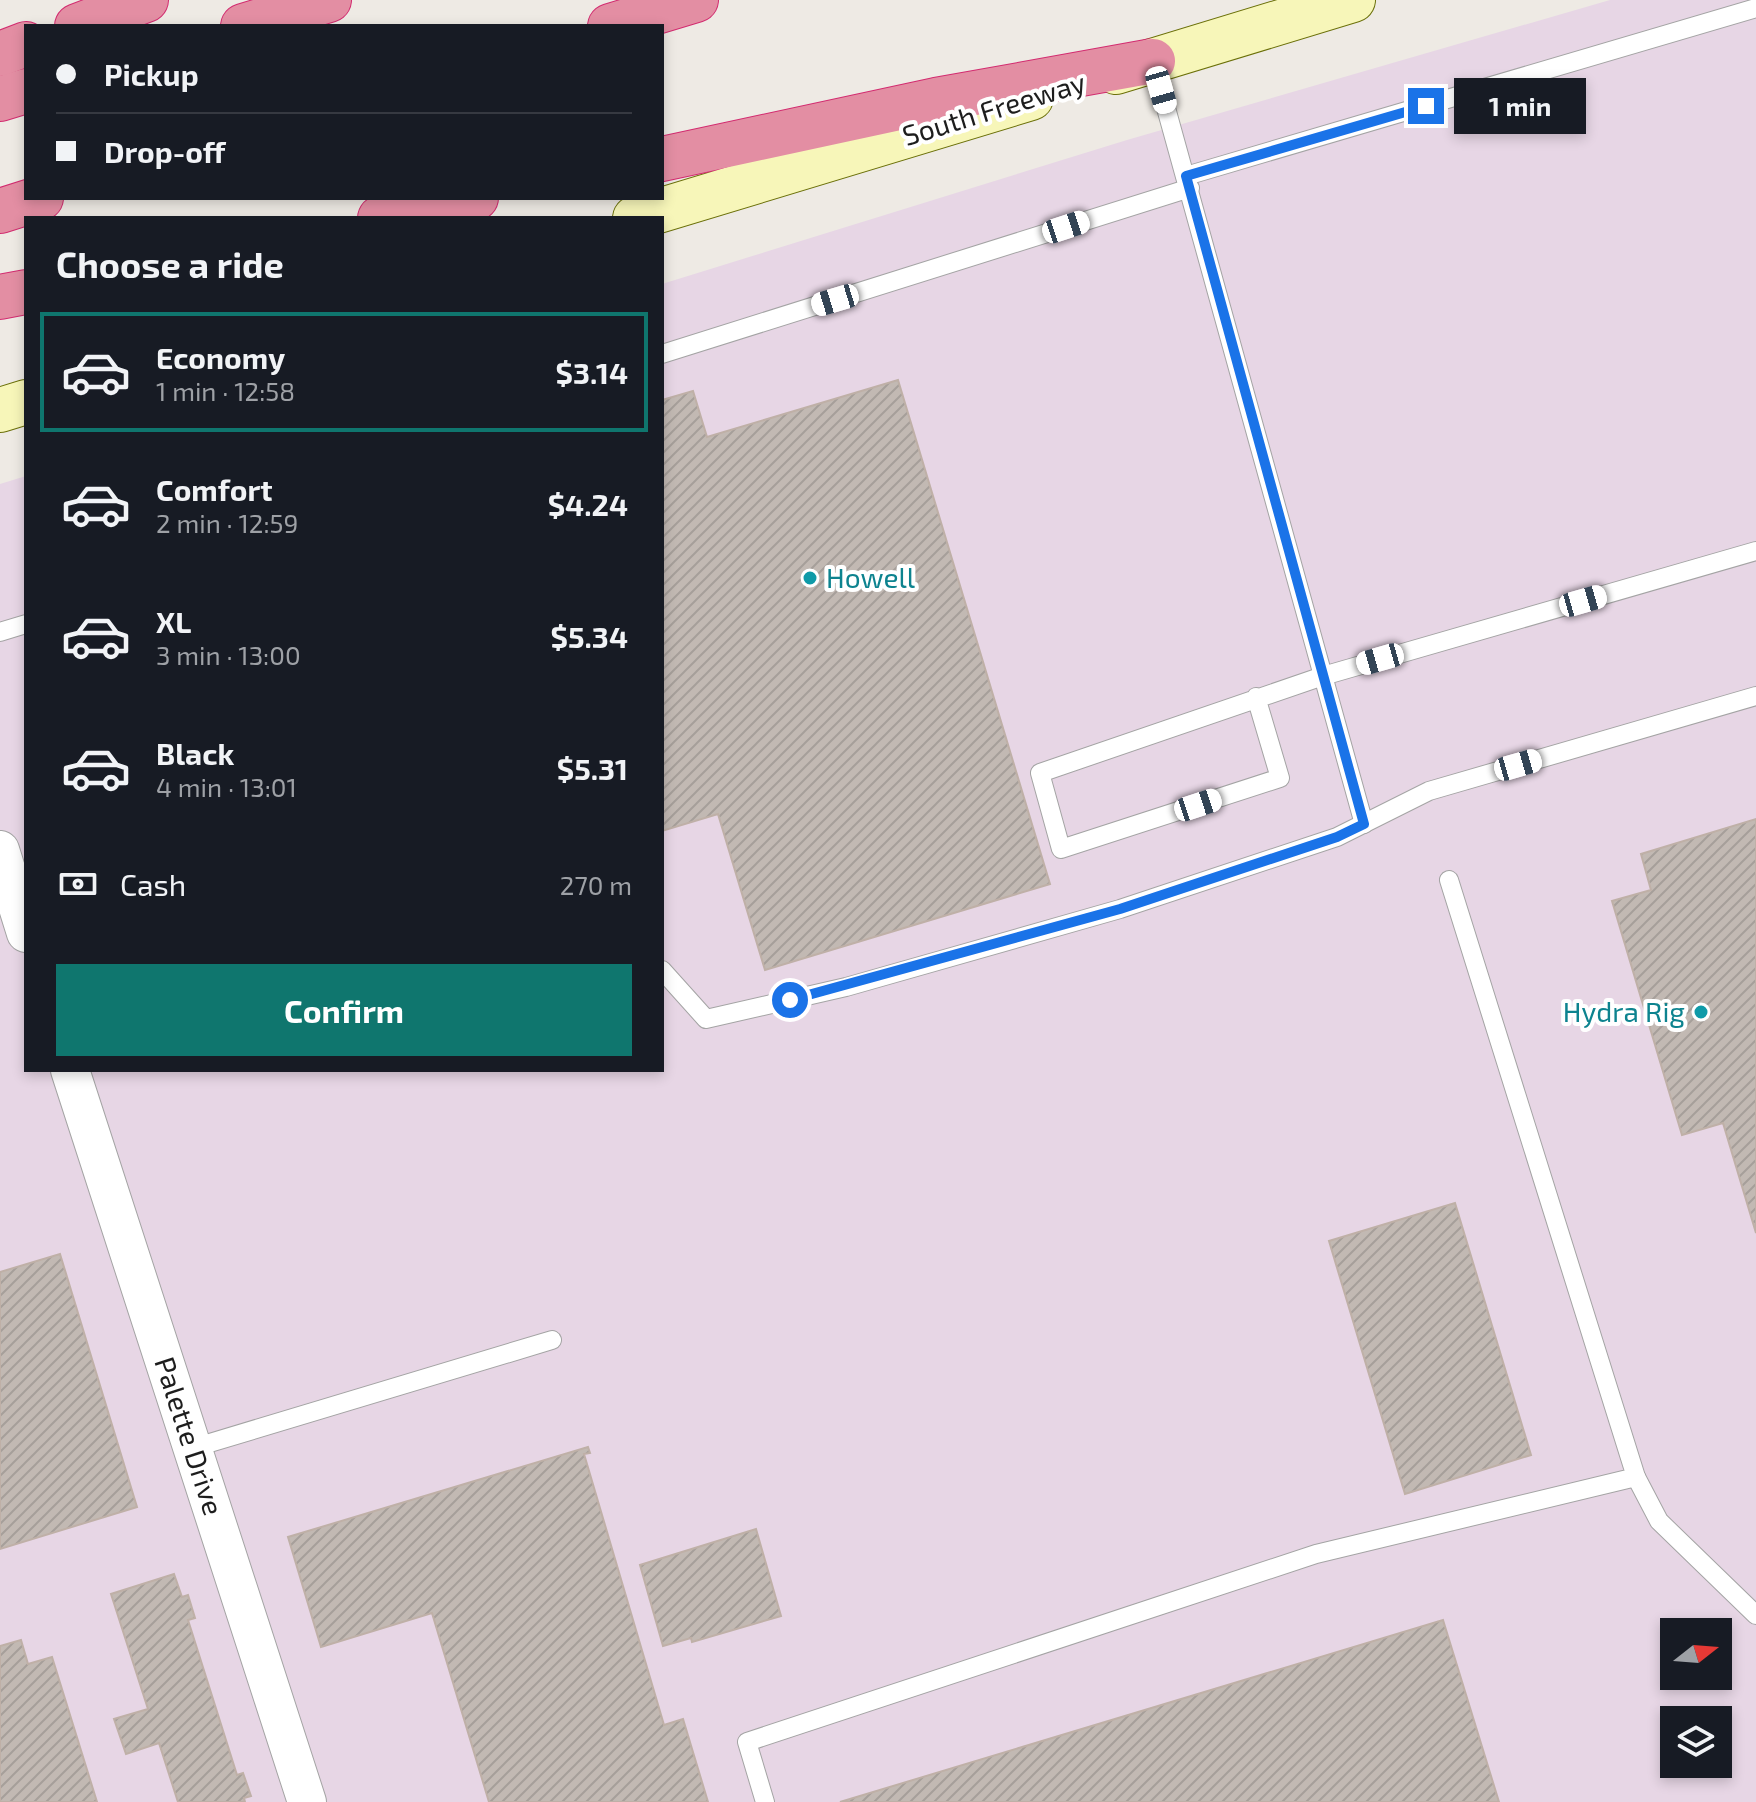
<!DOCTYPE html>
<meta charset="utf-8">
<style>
body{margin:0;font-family:"Exo 2",sans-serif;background:#242831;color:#f1f3f6;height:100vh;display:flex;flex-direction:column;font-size:30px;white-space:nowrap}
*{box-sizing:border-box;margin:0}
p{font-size:26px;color:#9ea1a6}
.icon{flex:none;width:44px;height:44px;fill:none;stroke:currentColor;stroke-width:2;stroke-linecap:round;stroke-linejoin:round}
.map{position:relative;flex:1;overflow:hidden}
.details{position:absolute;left:24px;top:216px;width:640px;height:856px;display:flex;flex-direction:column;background:#171b24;border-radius:0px;box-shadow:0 4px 12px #0003}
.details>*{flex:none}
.guide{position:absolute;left:24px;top:24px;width:640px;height:176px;border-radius:0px;box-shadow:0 4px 12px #0003;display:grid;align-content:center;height:176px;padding:0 32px;background:#171b24}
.needle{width:52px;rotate:73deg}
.buttons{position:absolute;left:1660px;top:1618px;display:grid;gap:16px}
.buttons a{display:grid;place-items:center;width:72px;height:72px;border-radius:0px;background:#171b24;box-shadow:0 4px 12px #0003;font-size:40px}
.end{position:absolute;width:36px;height:36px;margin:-18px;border:10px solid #1a73e8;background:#fff;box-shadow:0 0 0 4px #fff}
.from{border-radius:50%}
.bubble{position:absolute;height:56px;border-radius:0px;background:#171b24;box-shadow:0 4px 12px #0003;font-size:26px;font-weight:700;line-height:56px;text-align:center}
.car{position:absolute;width:24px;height:48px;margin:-24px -12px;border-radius:10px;box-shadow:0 0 6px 2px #0007;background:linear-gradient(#fff 24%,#345 0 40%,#fff 0 76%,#345 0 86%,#fff 0)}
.guide b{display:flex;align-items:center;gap:28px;height:76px;font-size:30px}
.guide b+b{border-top:2px solid #363941}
.guide i{width:20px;height:20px;background:#f1f3f6}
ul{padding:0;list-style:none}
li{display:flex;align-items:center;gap:24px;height:120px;margin:0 16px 12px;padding:0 16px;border:4px solid transparent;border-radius:0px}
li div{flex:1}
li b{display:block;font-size:30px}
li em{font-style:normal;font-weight:700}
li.current{border-color:#0f766e}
li>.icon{width:72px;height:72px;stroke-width:1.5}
h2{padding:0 32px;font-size:36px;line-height:96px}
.pay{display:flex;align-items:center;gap:20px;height:88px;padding:0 32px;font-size:30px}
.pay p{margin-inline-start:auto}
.cta{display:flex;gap:16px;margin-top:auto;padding:16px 32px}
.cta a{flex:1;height:92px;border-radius:0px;background:#0f766e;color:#fff;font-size:32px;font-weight:700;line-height:92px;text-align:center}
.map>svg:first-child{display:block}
.industrial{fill:#e7d6e5;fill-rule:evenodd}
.building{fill:url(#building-hatch);stroke:#bfb0a7;stroke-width:2}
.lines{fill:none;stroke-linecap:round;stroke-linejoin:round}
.service-casing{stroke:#a4a4a4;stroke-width:20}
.minor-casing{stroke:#a4a4a4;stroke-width:40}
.secondary-casing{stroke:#6b7009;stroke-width:46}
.motorway-casing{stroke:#d22b6f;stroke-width:46}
.service{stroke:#fff;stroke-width:18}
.minor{stroke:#fff;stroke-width:38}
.secondary{stroke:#f7f6b9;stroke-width:44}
.motorway{stroke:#e38ea3;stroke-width:44}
.route{stroke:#1a73e8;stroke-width:10}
.culture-dot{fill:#0f9aa8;stroke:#fff;stroke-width:3}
.labels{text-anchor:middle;stroke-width:8;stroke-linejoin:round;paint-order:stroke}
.street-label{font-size:28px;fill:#1d1d1d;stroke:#fff}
.culture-label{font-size:28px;fill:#0d838f;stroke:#fff;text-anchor:start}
</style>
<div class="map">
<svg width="1756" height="1802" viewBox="0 0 1756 1802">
<defs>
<pattern id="building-hatch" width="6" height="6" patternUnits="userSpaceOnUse" patternTransform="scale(2)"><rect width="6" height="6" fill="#c2b9b3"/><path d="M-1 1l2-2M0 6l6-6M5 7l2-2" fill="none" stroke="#a69f9a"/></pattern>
</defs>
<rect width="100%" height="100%" fill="#eeeae4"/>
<path class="industrial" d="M1610,0h146v1802h-1756v-1318l26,-8v594h636v-786l465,-144zM1674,1632h44v44h-44zM1674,1720h44v44h-44z"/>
<g class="building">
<path d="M898,380l152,504 -285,86 -47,-156 -56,17v-431l31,-9 14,46z"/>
<path d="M1756,819v414l-33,-110 -41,12 -70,-234 39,-11 -10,-36z"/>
<path d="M1455,1203l76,252 -126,39 -76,-253z"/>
<path d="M60,1254l77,253 -137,42v-277z"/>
<path d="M588,1447l2,6 -6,1 80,271 19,-6 25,83h-219l-57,-189 -111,34 -33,-110z"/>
<path d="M756,1529l25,87 -89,26 -1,-4 -28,8 -23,-81z"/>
<path d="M174,1574l8,23 6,-2 7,23 -7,2 49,155 6,-2 8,23 -7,2 1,4h-67l-19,-59 -33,11 -12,-35 34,-10 -37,-115z"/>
<path d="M1443,1620l56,182h-659z"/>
<path d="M21,1640l7,24 24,-7 45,145h-97v-156z"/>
</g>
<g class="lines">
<g class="service-casing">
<g id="service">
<path d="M1153,61l211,763"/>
<path d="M1186,176l570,-168"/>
<path d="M662,354l528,-166"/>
<path d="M0,632l26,-8"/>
<path d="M1256,697l24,81 -219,71 -21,-76 283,-97 433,-125"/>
<path d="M662,970l44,49 140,-32 274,-78 217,-72 92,-46 327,-95"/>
<path d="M193,1448l359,-108"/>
<path d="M1636,1477l23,44 97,94"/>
<path d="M765,1802l-18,-60 569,-188 320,-77 -187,-597"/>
</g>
</g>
<g class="minor-casing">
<g id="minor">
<path d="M0,850l26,83"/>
<path d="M70,1070l237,732"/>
</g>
</g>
<g class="secondary-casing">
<g id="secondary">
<path d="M1116,72l237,-72"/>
<path d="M635,218l396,-120"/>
<path d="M0,410l26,-8"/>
</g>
</g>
<g class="motorway-casing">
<g id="motorway">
<path d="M77,26l69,-26"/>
<path d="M243,26l86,-26"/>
<path d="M610,26l86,-26"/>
<path d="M0,54l26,-10"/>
<path d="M0,99l26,-8"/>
<path d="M662,159l274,-59 217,-39"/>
<path d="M0,211l41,-13"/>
<path d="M380,218l96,-20"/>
<path d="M0,297l26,-5"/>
</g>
</g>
<use href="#service" class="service"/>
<use href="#minor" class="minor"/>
<use href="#secondary" class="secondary"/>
<use href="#motorway" class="motorway"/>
</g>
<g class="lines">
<path class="route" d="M790,1000l330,-91 217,-72 27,-13 -178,-648 240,-70"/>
</g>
<g class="culture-dot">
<circle cx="810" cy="578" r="8"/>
<circle cx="1701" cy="1012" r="8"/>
</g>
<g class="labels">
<g class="street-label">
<text transform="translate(994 109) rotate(-17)" y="10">South Freeway</text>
<text transform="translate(189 1436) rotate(72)" y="10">Palette Drive</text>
</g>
<g class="culture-label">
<text x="826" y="588">Howell</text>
<text x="1685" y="1022" text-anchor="end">Hydra Rig</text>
</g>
</g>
</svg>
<div class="buttons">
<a><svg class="needle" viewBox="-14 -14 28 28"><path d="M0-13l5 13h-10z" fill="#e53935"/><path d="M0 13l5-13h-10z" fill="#9ea1a6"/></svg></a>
<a><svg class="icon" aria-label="layers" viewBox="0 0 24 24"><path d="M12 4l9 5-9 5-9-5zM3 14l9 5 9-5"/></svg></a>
</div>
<i class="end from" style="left:790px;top:1000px"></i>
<i class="end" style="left:1426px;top:106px"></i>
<div class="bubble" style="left:1454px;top:78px;width:132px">1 min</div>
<i class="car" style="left:1161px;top:90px;rotate:164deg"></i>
<i class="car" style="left:1066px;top:227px;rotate:72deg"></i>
<i class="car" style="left:835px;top:300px;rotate:253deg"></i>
<i class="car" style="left:1583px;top:601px;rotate:74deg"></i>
<i class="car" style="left:1380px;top:659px;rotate:254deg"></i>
<i class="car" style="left:1518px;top:765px;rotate:74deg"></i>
<i class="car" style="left:1198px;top:805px;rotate:72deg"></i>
<div class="guide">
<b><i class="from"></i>Pickup</b>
<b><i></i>Drop-off</b>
</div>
<section class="details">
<h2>Choose a ride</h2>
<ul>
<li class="current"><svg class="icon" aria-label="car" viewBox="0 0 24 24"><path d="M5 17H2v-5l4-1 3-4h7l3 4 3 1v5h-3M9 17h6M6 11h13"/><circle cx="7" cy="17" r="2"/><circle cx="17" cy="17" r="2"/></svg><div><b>Economy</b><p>1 min · 12:58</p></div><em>$3.14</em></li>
<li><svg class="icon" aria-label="car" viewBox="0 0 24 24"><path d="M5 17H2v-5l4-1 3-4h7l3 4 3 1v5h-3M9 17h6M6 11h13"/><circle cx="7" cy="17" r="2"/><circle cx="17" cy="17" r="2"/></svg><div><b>Comfort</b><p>2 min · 12:59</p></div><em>$4.24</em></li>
<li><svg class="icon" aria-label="car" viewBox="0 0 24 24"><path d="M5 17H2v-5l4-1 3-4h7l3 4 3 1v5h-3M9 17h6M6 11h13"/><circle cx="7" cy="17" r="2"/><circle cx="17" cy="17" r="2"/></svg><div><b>XL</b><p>3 min · 13:00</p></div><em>$5.34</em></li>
<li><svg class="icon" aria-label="car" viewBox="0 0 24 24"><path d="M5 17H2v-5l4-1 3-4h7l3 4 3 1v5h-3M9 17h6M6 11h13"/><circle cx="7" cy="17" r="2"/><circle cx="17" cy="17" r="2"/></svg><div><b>Black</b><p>4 min · 13:01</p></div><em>$5.31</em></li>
</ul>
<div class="pay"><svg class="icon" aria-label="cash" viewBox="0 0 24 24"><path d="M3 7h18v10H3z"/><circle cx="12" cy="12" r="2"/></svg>Cash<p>270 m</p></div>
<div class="cta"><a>Confirm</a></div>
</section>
</div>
